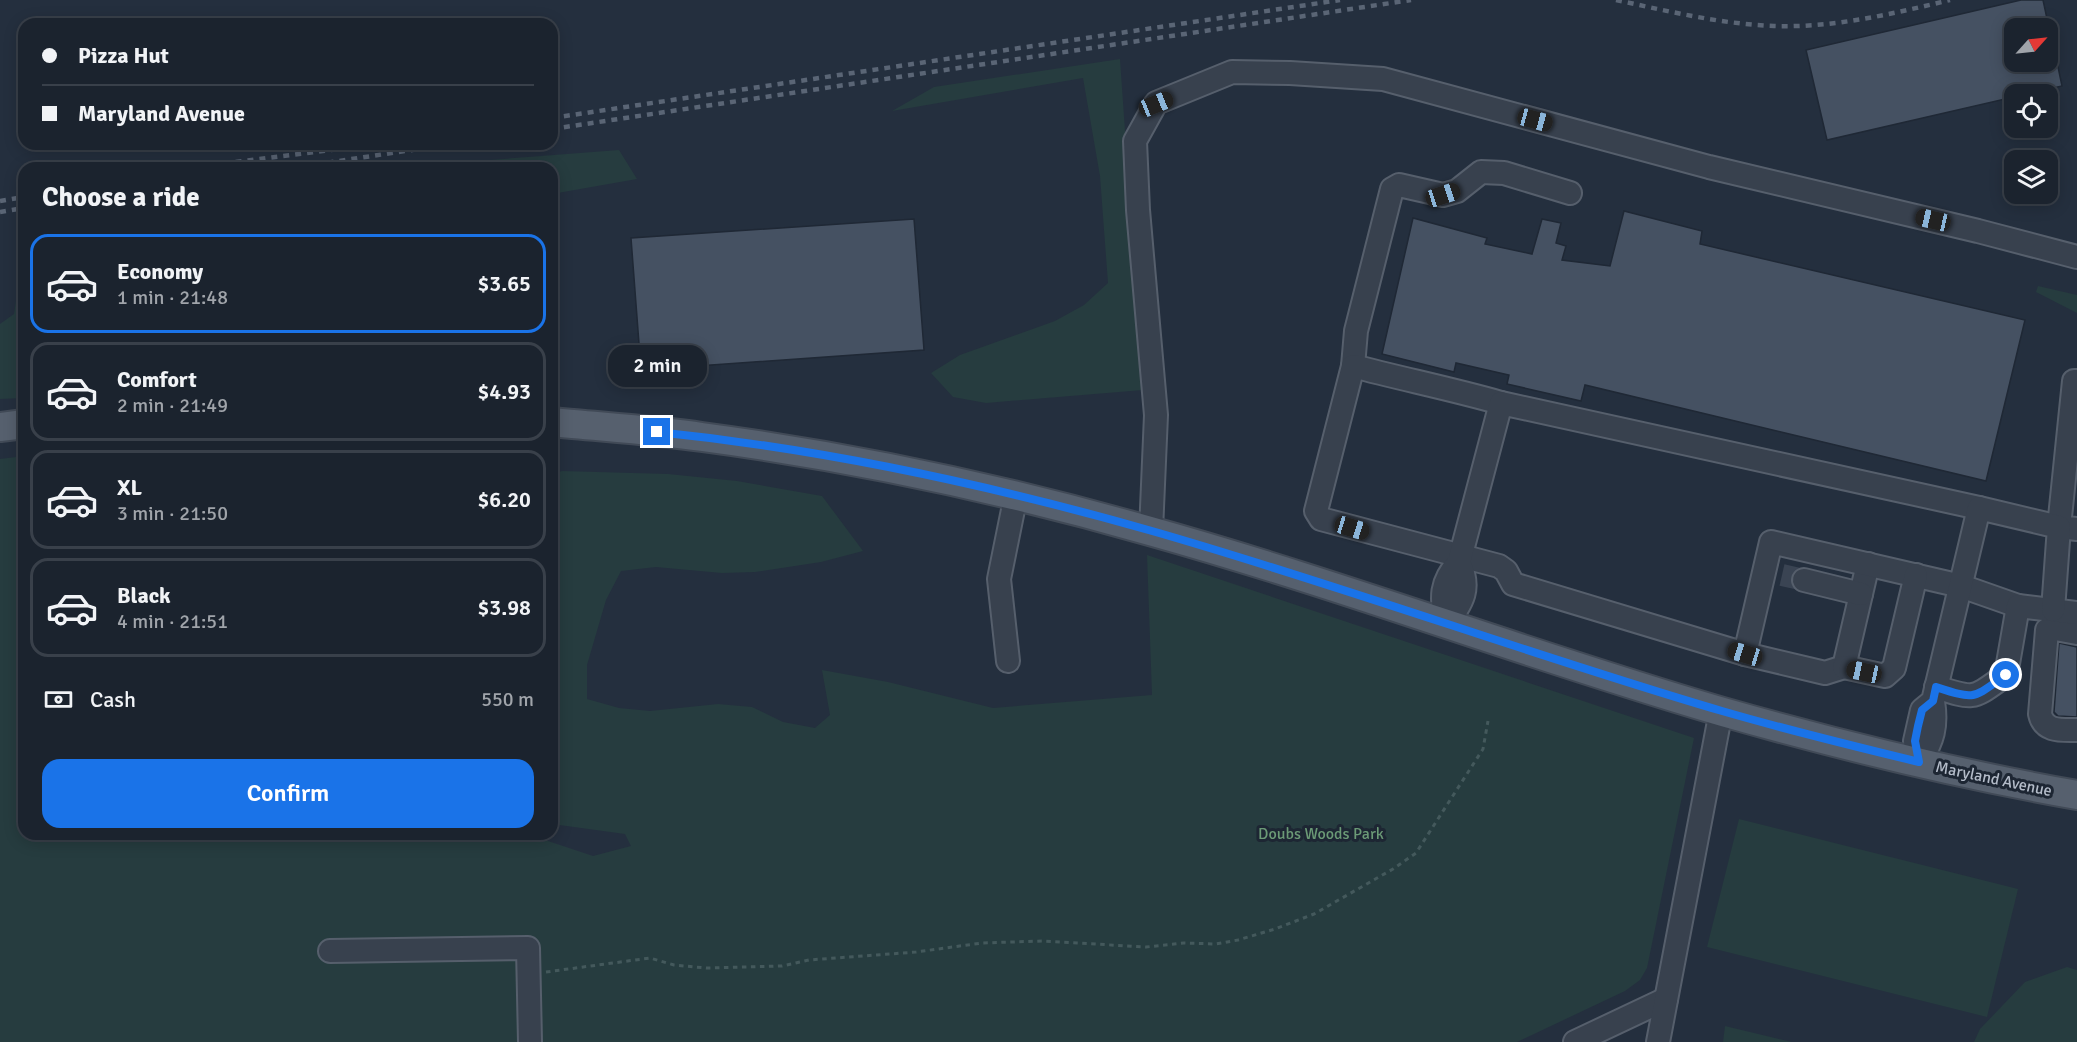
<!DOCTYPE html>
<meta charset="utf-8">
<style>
body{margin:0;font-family:Signika,sans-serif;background:#282f3a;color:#f1f3f6;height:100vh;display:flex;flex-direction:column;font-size:22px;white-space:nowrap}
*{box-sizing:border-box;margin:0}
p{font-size:20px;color:#a0a4aa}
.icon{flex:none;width:33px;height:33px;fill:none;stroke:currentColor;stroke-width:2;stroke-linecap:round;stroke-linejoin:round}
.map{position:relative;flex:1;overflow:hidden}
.details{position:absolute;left:18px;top:162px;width:540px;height:678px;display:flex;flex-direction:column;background:#1b232e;border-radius:18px;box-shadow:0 3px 15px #0003,0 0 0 2px #39404a}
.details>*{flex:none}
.banner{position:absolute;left:18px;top:18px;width:540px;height:132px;border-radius:18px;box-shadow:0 3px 15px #0003,0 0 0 2px #39404a;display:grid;align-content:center;height:132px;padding:0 24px;background:#1b232e}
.needle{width:39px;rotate:63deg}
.buttons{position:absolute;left:2004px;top:18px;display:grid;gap:12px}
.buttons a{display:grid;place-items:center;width:54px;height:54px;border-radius:12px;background:#1b232e;box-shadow:0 3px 15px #0003,0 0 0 2px #39404a;font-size:30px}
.end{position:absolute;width:27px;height:27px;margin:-14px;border:8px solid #1a73e8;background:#fff;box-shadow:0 0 0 3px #fff}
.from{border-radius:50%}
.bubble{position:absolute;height:42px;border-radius:18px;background:#1b232e;box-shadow:0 3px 15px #0003,0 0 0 2px #39404a;font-size:20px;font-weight:600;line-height:42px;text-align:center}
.car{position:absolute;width:18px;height:36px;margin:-18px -9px;border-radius:8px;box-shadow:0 0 4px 2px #0007;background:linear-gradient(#222 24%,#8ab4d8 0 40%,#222 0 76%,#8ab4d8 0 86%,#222 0)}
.banner b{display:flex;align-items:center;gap:21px;height:57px;font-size:22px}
.banner b+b{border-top:2px solid #39404a}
.banner i{width:15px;height:15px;background:#f1f3f6}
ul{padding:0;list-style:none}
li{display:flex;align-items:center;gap:18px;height:99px;margin:0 12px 9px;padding:0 12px;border:3px solid #39404a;border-radius:18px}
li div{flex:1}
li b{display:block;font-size:22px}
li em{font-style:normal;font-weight:600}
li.current{border-color:#1a73e8}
li>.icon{width:54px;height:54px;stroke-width:1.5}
h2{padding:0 24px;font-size:27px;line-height:72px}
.pay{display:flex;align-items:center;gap:15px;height:66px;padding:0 24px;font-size:22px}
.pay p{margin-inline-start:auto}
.primary-button{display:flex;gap:12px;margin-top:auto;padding:12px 24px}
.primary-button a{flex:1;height:69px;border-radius:18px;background:#1a73e8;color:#fff;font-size:24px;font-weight:600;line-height:69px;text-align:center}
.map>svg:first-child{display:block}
.green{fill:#263c3f}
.building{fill:#455162;stroke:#1f2835;stroke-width:1.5}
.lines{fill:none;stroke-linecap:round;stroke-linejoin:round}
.minor-tunnel{stroke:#3a4453;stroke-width:22;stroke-dasharray:22 11;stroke-linecap:butt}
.minor-casing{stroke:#565f6c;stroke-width:26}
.major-casing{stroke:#414a57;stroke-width:32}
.path{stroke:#44595c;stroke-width:3;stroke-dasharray:4.5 4.5;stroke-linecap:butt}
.minor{stroke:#38414e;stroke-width:22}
.major{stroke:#56606e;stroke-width:28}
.rail{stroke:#5a6575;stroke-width:4.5;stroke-dasharray:6 6;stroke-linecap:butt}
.route{stroke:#1a73e8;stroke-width:8}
.labels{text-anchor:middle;stroke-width:6;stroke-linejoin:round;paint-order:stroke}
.street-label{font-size:16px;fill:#b4bcc9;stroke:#1d2633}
.park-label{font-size:16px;fill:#6b9a76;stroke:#1d2633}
</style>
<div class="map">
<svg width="2077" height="1042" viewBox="0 0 2077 1042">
<rect width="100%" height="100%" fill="#242f3e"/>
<g class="green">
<path d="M1120,59l23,331 -157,13 -33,-6 -22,-24 29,-18 95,-34 29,-16 24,-22 -8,-107 -17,-98 -191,33 42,-24z"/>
<path d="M619,150l18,29 -85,15v-26h-167z"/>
<path d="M24,277v121l-24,1v-75l14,-10 5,-33z"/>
<path d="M2038,286l39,9v18l-41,-21z"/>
<path d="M24,456v378h503l66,22 38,-10 -6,-12 -73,-10v-349l10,-4 106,3 69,7 85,15 41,55 -42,11 -66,10 -33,1 -66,-6 -35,4 -15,29 -19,65v34l32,9 31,3 68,-7 34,3 31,15 32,6 15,-13 -8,-45 66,12 105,26 159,-13 -5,-140 547,183 -47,230 -7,12 -15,11 -108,51h-1517v-583z"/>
<path d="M1739,819l279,70 -31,128 -280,-70z"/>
<path d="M2067,967l10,3v72h-103l6,-13 45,-47z"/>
<path d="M1725,1026l67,16h-69z"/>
</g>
<g class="building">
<path d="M2021,0h22l6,28h-35v34h43l5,24 -36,8h-12v3l-187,43 -21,-90z"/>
<path d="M1624,211l78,20 -2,13 325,76 -39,161 -401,-96 -4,16 -74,-17 2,-9 -53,-12 -2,9 -72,-18 31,-136 74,20 -2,6 47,10 10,-35 19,4 -5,20 10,3 -4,14 48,6z"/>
<path d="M914,219l10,131 -283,20 -10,-132z"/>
<path d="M2059,643l18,4v70l-19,-1 -4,-4z"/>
</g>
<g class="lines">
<path class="minor-tunnel" d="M1782,575l22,5"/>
<g class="minor-casing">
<g id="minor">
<path d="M1353,366l3,-35 36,-142 7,-4 44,10 14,-4 24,-19 23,1 66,20"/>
<path d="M2077,381h-3l-15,146 18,2"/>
<path d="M1501,403c-49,-14 -99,-24 -148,-37l-37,145 5,8 178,47 7,5 7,13 232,70 80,19 19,-6 24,-103"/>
<path d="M1151,531l5,-116 -18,-205 -3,-69 21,-38 76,-31 58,1 93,6 326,88 269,64 99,26"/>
<path d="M1459,562c12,27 4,39 -13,62 -5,-26 -6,-42 13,-62l42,-159 478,105"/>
<path d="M1804,580l57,14"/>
<path d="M2077,633l-27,-5 -3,2 -7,84c4,18 21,16 37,16"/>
<path d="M1745,654l26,-112 190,44 57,20"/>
<path d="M1008,661l-9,-82 17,-84"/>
<path d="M1844,667l41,9 9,-8 22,-93"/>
<path d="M1936,687c40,13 36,12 70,-12l12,-69 59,7"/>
<path d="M1933,701l-11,9 -7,31 4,21c14,-21 18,-36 14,-61l46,-193 80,19 -6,83"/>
<path d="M330,951l198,-3 2,94"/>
<path d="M1575,1042l91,-43"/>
<path d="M1658,1042l63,-331"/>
</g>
</g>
<g class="major-casing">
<g id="major">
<path d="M552,422c50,5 100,8 150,15 151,20 301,52 448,94 193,54 381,125 573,181 116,33 235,62 354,83"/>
<path d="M0,427l24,-3"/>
</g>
</g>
<path class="path" d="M546,972l104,-14 24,7 32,3 76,-2 27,-6 107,-8 66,-9 60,-2 104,6 38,-4 32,1 22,-4 37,-11 39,-15 79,-45 23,-16 67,-104 5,-28"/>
<use href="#minor" class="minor"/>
<use href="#major" class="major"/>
<g class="rail">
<path d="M1616,0c52,11 104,24 158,26 59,2 118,-12 176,-26"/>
<path d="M552,118l788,-118"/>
<path d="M552,129l859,-129"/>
<path d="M188,168l190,-24"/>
<path d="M292,168l160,-24"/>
<path d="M0,201l24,-4"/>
<path d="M0,212l24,-4"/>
</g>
</g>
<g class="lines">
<path class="route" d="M657,432c167,17 334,53 495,99 192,55 379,124 570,180 65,19 131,35 197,51l-4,-21 3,-15 4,-16 11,-9 3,-14c40,13 36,12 70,-12"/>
</g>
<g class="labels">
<g class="street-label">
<text transform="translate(1994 778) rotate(12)" y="6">Maryland Avenue</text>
</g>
<g class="park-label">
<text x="1321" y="839">Doubs Woods Park</text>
</g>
</g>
</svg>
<div class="buttons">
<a><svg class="needle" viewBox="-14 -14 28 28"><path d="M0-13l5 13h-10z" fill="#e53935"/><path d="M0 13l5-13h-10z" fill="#a0a4aa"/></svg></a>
<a><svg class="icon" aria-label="locate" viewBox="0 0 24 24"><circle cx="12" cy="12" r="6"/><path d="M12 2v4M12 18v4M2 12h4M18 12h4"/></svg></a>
<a><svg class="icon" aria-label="layers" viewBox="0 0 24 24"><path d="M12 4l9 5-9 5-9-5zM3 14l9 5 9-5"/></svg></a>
</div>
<i class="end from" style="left:2006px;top:675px"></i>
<i class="end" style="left:657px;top:432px"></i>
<div class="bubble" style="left:608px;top:345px;width:99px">2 min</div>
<i class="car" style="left:1156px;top:104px;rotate:68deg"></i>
<i class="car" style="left:1535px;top:120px;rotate:105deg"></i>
<i class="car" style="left:1443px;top:195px;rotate:72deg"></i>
<i class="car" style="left:1933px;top:220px;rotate:283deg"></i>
<i class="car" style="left:1352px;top:528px;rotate:107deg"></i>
<i class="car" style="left:1745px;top:654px;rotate:287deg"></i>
<i class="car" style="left:1864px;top:672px;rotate:282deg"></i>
<div class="banner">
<b><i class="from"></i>Pizza Hut</b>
<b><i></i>Maryland Avenue</b>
</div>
<section class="details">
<h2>Choose a ride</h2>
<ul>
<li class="current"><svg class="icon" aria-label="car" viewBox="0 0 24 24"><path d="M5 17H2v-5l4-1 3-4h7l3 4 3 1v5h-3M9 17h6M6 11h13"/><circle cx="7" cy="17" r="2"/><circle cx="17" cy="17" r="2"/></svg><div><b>Economy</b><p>1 min · 21:48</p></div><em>$3.65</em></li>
<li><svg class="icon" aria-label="car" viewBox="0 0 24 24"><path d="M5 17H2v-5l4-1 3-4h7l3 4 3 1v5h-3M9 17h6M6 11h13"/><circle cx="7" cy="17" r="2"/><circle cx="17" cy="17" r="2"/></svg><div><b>Comfort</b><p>2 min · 21:49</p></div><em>$4.93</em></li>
<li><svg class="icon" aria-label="car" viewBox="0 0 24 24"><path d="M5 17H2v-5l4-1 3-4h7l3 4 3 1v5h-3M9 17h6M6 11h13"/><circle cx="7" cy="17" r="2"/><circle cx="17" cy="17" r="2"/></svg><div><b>XL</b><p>3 min · 21:50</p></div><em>$6.20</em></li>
<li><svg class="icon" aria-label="car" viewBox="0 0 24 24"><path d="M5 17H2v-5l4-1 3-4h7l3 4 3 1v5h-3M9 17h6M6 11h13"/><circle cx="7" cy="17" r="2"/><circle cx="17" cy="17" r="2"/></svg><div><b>Black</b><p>4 min · 21:51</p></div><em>$3.98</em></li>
</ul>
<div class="pay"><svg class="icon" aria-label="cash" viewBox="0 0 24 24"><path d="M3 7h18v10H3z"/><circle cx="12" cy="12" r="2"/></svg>Cash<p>550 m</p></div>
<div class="primary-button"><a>Confirm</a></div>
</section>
</div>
